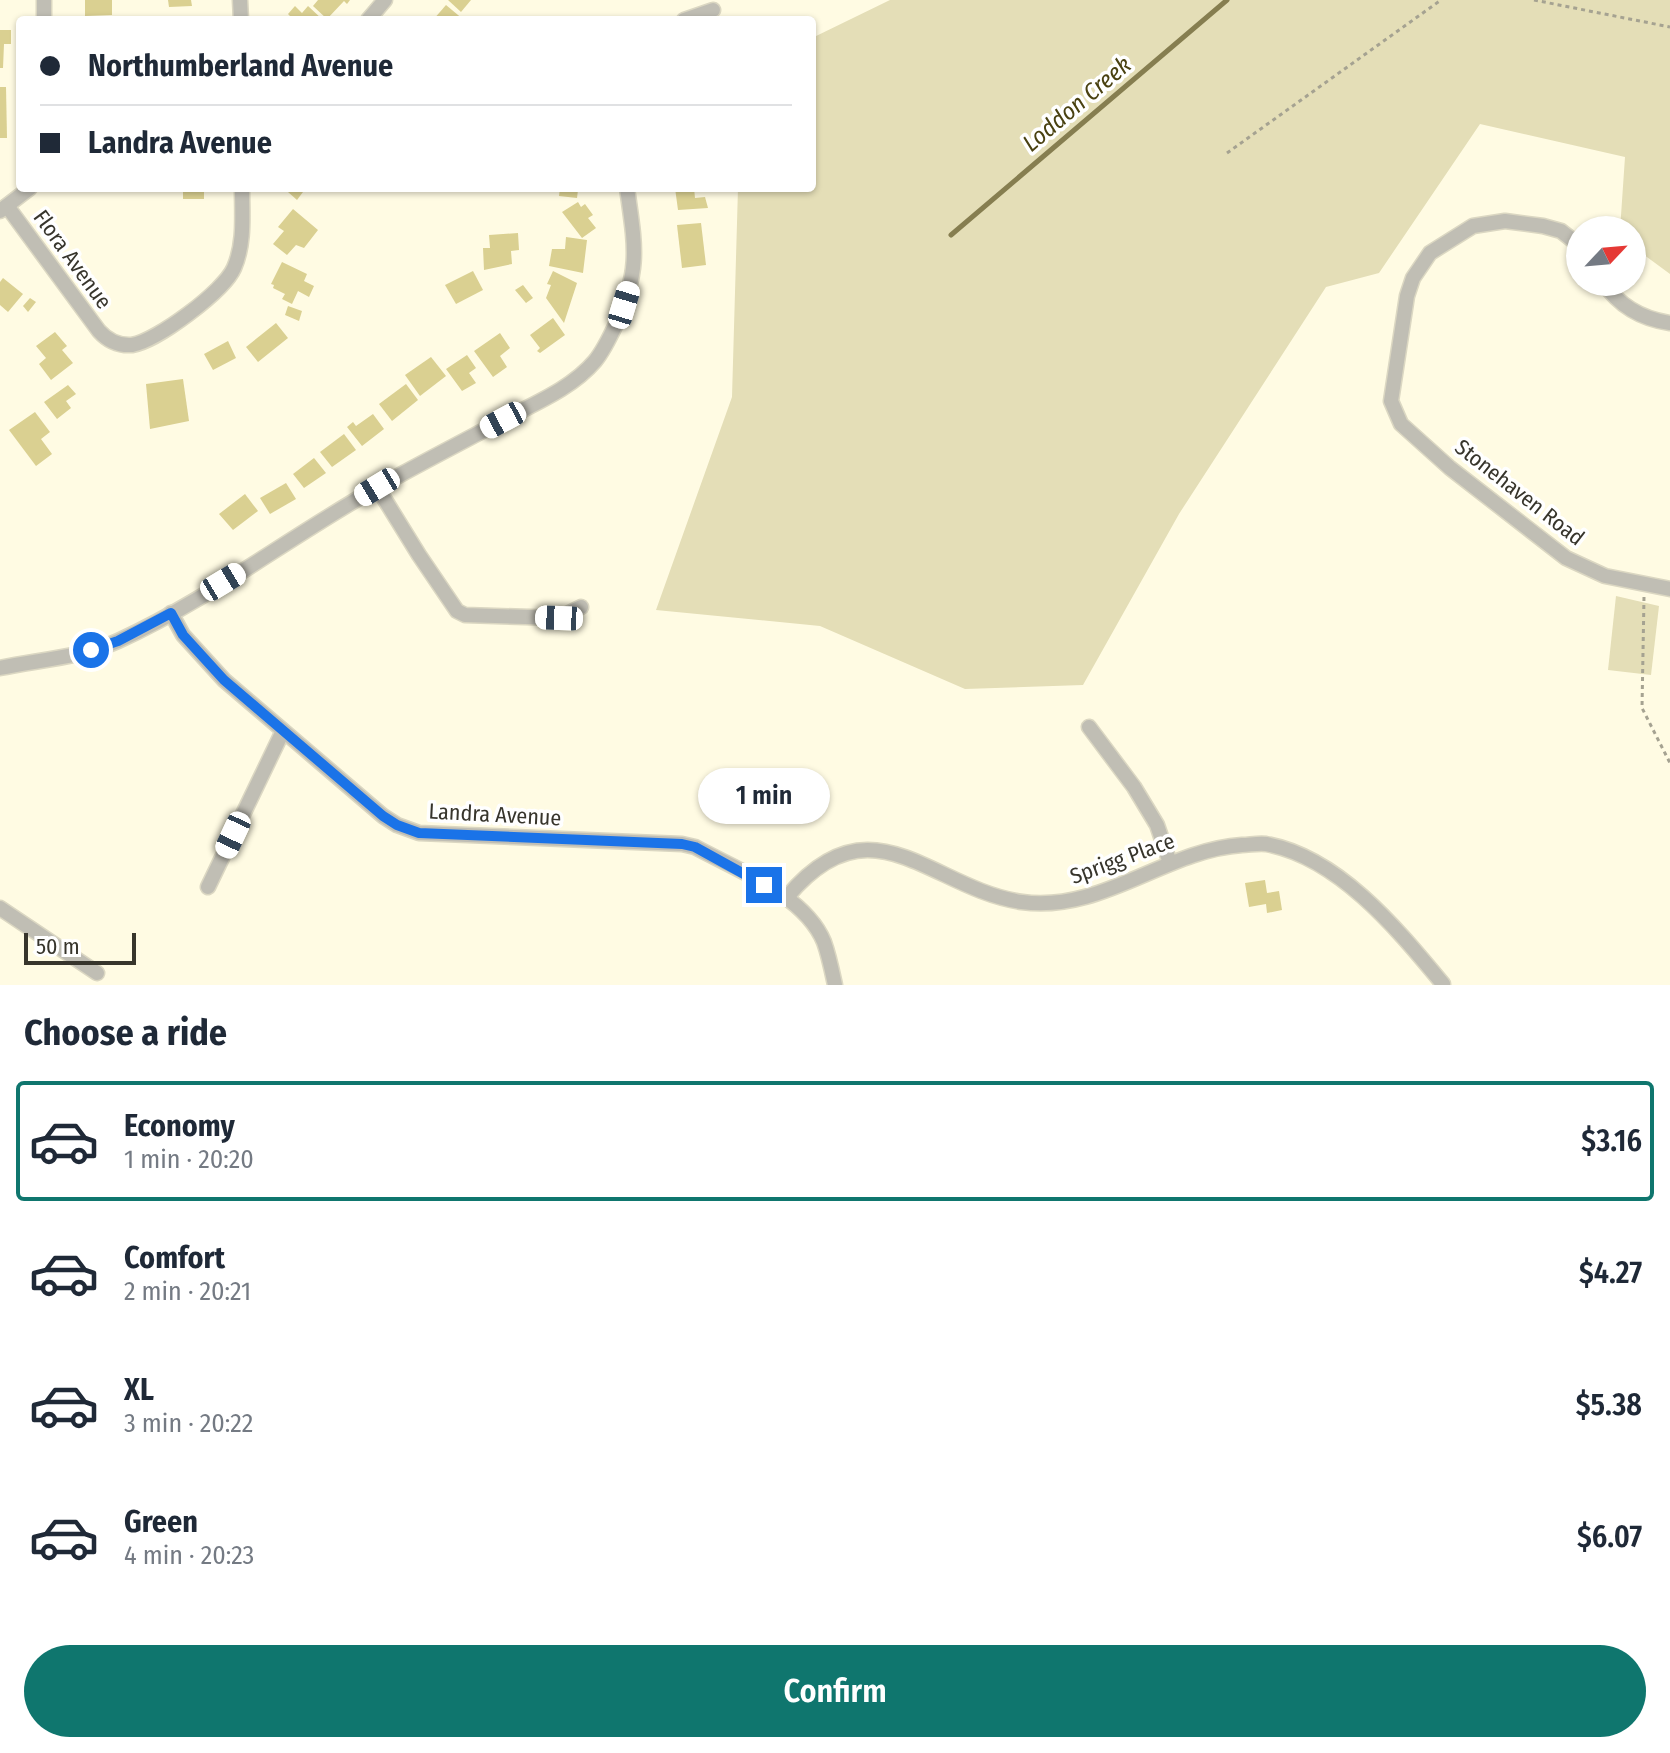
<!DOCTYPE html>
<meta charset="utf-8">
<style>
body{margin:0;font-family:"Fira Sans Condensed",sans-serif;background:#f2f2f3;color:#1f2937;height:100vh;display:flex;flex-direction:column;font-size:30px;white-space:nowrap}
*{box-sizing:border-box;margin:0}
p{font-size:26px;color:#747a83}
.icon{flex:none;width:44px;height:44px;fill:none;stroke:currentColor;stroke-width:2;stroke-linecap:round;stroke-linejoin:round}
.map{position:relative;height:985px;overflow:hidden}
.sheet{display:flex;flex-direction:column;background:#fff;flex:1}
.sheet>*{flex:none}
.guide{position:absolute;left:16px;top:16px;width:800px;height:176px;border-radius:8px;box-shadow:0 2px 6px #0004;display:grid;align-content:center;height:176px;padding:0 24px;background:#fff}
.needle{width:52px;rotate:64deg}
.controls{position:absolute;left:1566px;top:216px;display:grid;gap:16px}
.controls a{display:grid;place-items:center;width:80px;height:80px;border-radius:50%;background:#fff;box-shadow:0 2px 6px #0004;font-size:40px}
.scale{position:absolute;left:24px;bottom:20px;width:112px;box-sizing:border-box;padding-left:8px;border:4px solid #37352c;border-top:0;font-size:22px;line-height:28px;white-space:nowrap;color:#37352c;-webkit-text-stroke:6px #fff;paint-order:stroke}
.end{position:absolute;width:36px;height:36px;margin:-18px;border:10px solid #1a73e8;background:#fff;box-shadow:0 0 0 4px #fff}
.from{border-radius:50%}
.bubble{position:absolute;height:56px;border-radius:28px;background:#fff;box-shadow:0 2px 6px #0004;font-size:26px;font-weight:600;line-height:56px;text-align:center}
.car{position:absolute;width:24px;height:48px;margin:-24px -12px;border-radius:10px;box-shadow:0 0 6px 2px #0007;background:linear-gradient(#fff 24%,#345 0 40%,#fff 0 76%,#345 0 86%,#fff 0)}
.guide b{display:flex;align-items:center;gap:28px;height:76px;font-size:30px}
.guide b+b{border-top:2px solid #e0e1e3}
.guide i{width:20px;height:20px;background:#1f2937}
ul{padding:0;list-style:none}
li{display:flex;align-items:center;gap:24px;height:120px;margin:0 16px 12px;padding:0 8px;border:4px solid transparent;border-radius:8px}
li div{flex:1}
li b{display:block;font-size:30px}
li em{font-style:normal;font-weight:600}
li.current{border-color:#0f766e}
li>.icon{width:72px;height:72px;stroke-width:1.5}
h2{padding:0 24px;font-size:36px;line-height:96px}
.primary-button{display:flex;gap:16px;margin-top:auto;padding:16px 24px}
.primary-button a{flex:1;height:92px;border-radius:48px;background:#0f766e;color:#fff;font-size:32px;font-weight:600;line-height:92px;text-align:center}
.map>svg:first-child{display:block}
.green{fill:#e4deb7}
.lines{fill:none;stroke-linecap:round;stroke-linejoin:round}
.stream{stroke:#867e50;stroke-width:5}
.building{fill:#dad091}
.minor-casing{stroke:#dbd7c2;stroke-width:17}
.path{stroke:#a5a291;stroke-width:3;stroke-dasharray:4 4;stroke-linecap:butt}
.minor{stroke:#c0beb4;stroke-width:14}
.route{stroke:#1a73e8;stroke-width:10}
.labels{text-anchor:middle;stroke-width:7;stroke-linejoin:round;paint-order:stroke}
.street-label{font-size:22px;fill:#37352c;stroke:#fff}
.water-label{font-size:24px;font-style:italic;fill:#494110;stroke:#fff}
</style>
<div class="map">
<svg width="1670" height="985" viewBox="0 0 1670 985">
<rect width="100%" height="100%" fill="#fffbe3"/>
<g class="green">
<path d="M890,0h780v274l-38,-28v-16h-12l5,-73 -145,-33 -101,149 -53,14 -147,227 -96,171 -118,4 -145,-63 -164,-16 76,-213 6,-209h74v-150z"/>
<path d="M1616,596l43,10 -8,69 -43,-5z"/>
</g>
<g class="lines">
<path class="stream" d="M951,235l276,-235"/>
</g>
<g class="building">
<path d="M85,0h27v15l-27,1z"/>
<path d="M168,0h23l1,6 -23,1z"/>
<path d="M318,0h32l-3,4 -3,-3 -17,18 -14,-13z"/>
<path d="M448,0h23l-10,12z"/>
<path d="M446,5l18,15h-31z"/>
<path d="M295,6l7,7 6,-7 15,14h-29l-6,-6z"/>
<path d="M0,30h11v14h-7l-1,24h-3z"/>
<path d="M0,87h6l1,51h-7z"/>
<rect x="183" y="188" width="21" height="11"/>
<path d="M291,188h15l-9,12 -9,-8z"/>
<path d="M560,188l18,2 -1,8 -18,-2z"/>
<path d="M675,188h19l1,10 10,-1 3,11 -30,2z"/>
<path d="M578,202l3,5 4,-3 8,11 -5,3 8,10 -14,10 -20,-26z"/>
<path d="M293,209l25,21 -14,18 -8,-3 -9,10 -14,-11 11,-13 -6,-4z"/>
<path d="M701,223l5,42 -24,3 -5,-43z"/>
<path d="M518,233l1,17 -8,1 1,13 -28,6 -1,-22h7l-1,-13z"/>
<path d="M566,237l21,3 -4,33 -34,-7 3,-17h13z"/>
<path d="M282,262l25,12 -3,7 10,5 -5,11 -11,-6 -6,13 -10,-5 3,-5 -12,-6 1,-3 -3,-1z"/>
<path d="M473,271l10,19 -27,14 -11,-19z"/>
<path d="M553,271l24,12 -13,40 -18,-25 5,-13 -4,-1z"/>
<path d="M3,278l20,16 -15,18 -8,-7v-23z"/>
<path d="M523,285l10,13 -7,5 -11,-13z"/>
<path d="M30,298l6,4 -8,10 -5,-6z"/>
<path d="M288,306l14,5 -3,10 -14,-6z"/>
<path d="M553,318l12,17 -25,18 -3,-2 3,-3 -10,-13z"/>
<path d="M276,323l12,15 -30,24 -12,-15z"/>
<path d="M55,332l12,14 -5,4 11,13 -22,17 -12,-16 7,-6 -10,-12z"/>
<path d="M500,333l10,15 -10,8 7,11 -14,10 -19,-26z"/>
<path d="M228,341l8,17 -23,12 -9,-16z"/>
<path d="M467,355l9,13 -7,5 7,10 -14,8 -16,-22z"/>
<path d="M431,357l15,19 -26,20 -15,-21z"/>
<path d="M183,379l6,42 -39,8 -4,-45z"/>
<path d="M406,384l12,16 -26,21 -13,-17z"/>
<path d="M68,385l8,9 -10,7 5,7 -14,11 -13,-17z"/>
<path d="M35,412l15,20 -9,7 11,15 -16,12 -27,-36z"/>
<path d="M373,414l11,15 -22,17 -15,-19 6,-5 3,4z"/>
<path d="M344,434l12,16 -24,17 -12,-15z"/>
<path d="M314,458l12,15 -22,15 -11,-14z"/>
<path d="M286,483l10,16 -26,15 -10,-16z"/>
<path d="M245,494l13,17 -25,19 -14,-16z"/>
<path d="M1265,880l2,13 12,-2 3,19 -15,3 -1,-9 -17,3 -4,-24z"/>
</g>
<g class="lines">
<g class="minor-casing">
<g id="minor">
<path d="M44,0v20"/>
<path d="M240,0l1,20"/>
<path d="M368,20l17,-20"/>
<path d="M684,20l29,-10"/>
<path d="M7,206l92,125c9,10 19,15 33,14 25,-4 92,-54 102,-77 11,-25 8,-53 8,-80"/>
<path d="M0,211l30,-23"/>
<path d="M1580,246l-19,-15 -18,-5 -38,-5 -32,5 -43,27 -17,25 -6,18 -16,105 10,23 49,44 116,90 39,18 65,13"/>
<path d="M1603,282c16,24 39,37 67,41"/>
<path d="M377,487l42,68 38,56 8,4 94,3 22,-11"/>
<path d="M171,613l12,22 41,45 159,136 14,9 22,8 263,11 13,3c42,23 110,48 129,95 5,14 8,29 11,43"/>
<path d="M0,668c38,-8 83,-11 118,-27 92,-42 174,-106 262,-155 43,-24 86,-46 129,-69 29,-15 64,-30 86,-56 9,-11 15,-24 21,-37 25,-56 19,-78 11,-136"/>
<path d="M1089,727l45,60 23,38 13,38"/>
<path d="M208,887l75,-156"/>
<path d="M787,897c85,-102 144,-8 235,5 80,11 143,-52 220,-57 7,0 16,-2 24,-1 73,13 132,86 177,140"/>
<path d="M0,908l97,65"/>
</g>
</g>
<g class="path">
<path d="M1534,0l136,27"/>
<path d="M1227,153l214,-153"/>
<path d="M1644,597l-2,111 28,55"/>
</g>
<use href="#minor" class="minor"/>
</g>
<g class="lines">
<path class="route" d="M91,650l27,-9 53,-28 12,22 41,45 159,136 14,9 22,8 263,11 13,3 69,38"/>
</g>
<g class="labels">
<g class="street-label">
<text transform="translate(73 259) rotate(54)" y="8">Flora Avenue</text>
<text transform="translate(1520 492) rotate(38)" y="8">Stonehaven Road</text>
<text transform="translate(495 814) rotate(3)" y="8">Landra Avenue</text>
<text transform="translate(1122 858) rotate(-20)" y="8">Sprigg Place</text>
</g>
<g class="water-label">
<text transform="translate(1077 104) rotate(-40)" y="8">Loddon Creek</text>
</g>
</g>
</svg>
<div class="controls">
<a><svg class="needle" viewBox="-14 -14 28 28"><path d="M0-13l5 13h-10z" fill="#e53935"/><path d="M0 13l5-13h-10z" fill="#747a83"/></svg></a>
</div>
<div class="scale">50 m</div>
<i class="end from" style="left:91px;top:650px"></i>
<i class="end" style="left:764px;top:885px"></i>
<div class="bubble" style="left:698px;top:768px;width:132px">1 min</div>
<i class="car" style="left:624px;top:305px;rotate:17deg"></i>
<i class="car" style="left:503px;top:420px;rotate:242deg"></i>
<i class="car" style="left:377px;top:487px;rotate:239deg"></i>
<i class="car" style="left:223px;top:582px;rotate:59deg"></i>
<i class="car" style="left:559px;top:618px;rotate:272deg"></i>
<i class="car" style="left:233px;top:835px;rotate:205deg"></i>
<div class="guide">
<b><i class="from"></i>Northumberland Avenue</b>
<b><i></i>Landra Avenue</b>
</div>
</div>
<section class="sheet">
<h2>Choose a ride</h2>
<ul>
<li class="current"><svg class="icon" aria-label="car" viewBox="0 0 24 24"><path d="M5 17H2v-5l4-1 3-4h7l3 4 3 1v5h-3M9 17h6M6 11h13"/><circle cx="7" cy="17" r="2"/><circle cx="17" cy="17" r="2"/></svg><div><b>Economy</b><p>1 min · 20:20</p></div><em>$3.16</em></li>
<li><svg class="icon" aria-label="car" viewBox="0 0 24 24"><path d="M5 17H2v-5l4-1 3-4h7l3 4 3 1v5h-3M9 17h6M6 11h13"/><circle cx="7" cy="17" r="2"/><circle cx="17" cy="17" r="2"/></svg><div><b>Comfort</b><p>2 min · 20:21</p></div><em>$4.27</em></li>
<li><svg class="icon" aria-label="car" viewBox="0 0 24 24"><path d="M5 17H2v-5l4-1 3-4h7l3 4 3 1v5h-3M9 17h6M6 11h13"/><circle cx="7" cy="17" r="2"/><circle cx="17" cy="17" r="2"/></svg><div><b>XL</b><p>3 min · 20:22</p></div><em>$5.38</em></li>
<li><svg class="icon" aria-label="car" viewBox="0 0 24 24"><path d="M5 17H2v-5l4-1 3-4h7l3 4 3 1v5h-3M9 17h6M6 11h13"/><circle cx="7" cy="17" r="2"/><circle cx="17" cy="17" r="2"/></svg><div><b>Green</b><p>4 min · 20:23</p></div><em>$6.07</em></li>
</ul>
<div class="primary-button"><a>Confirm</a></div>
</section>
